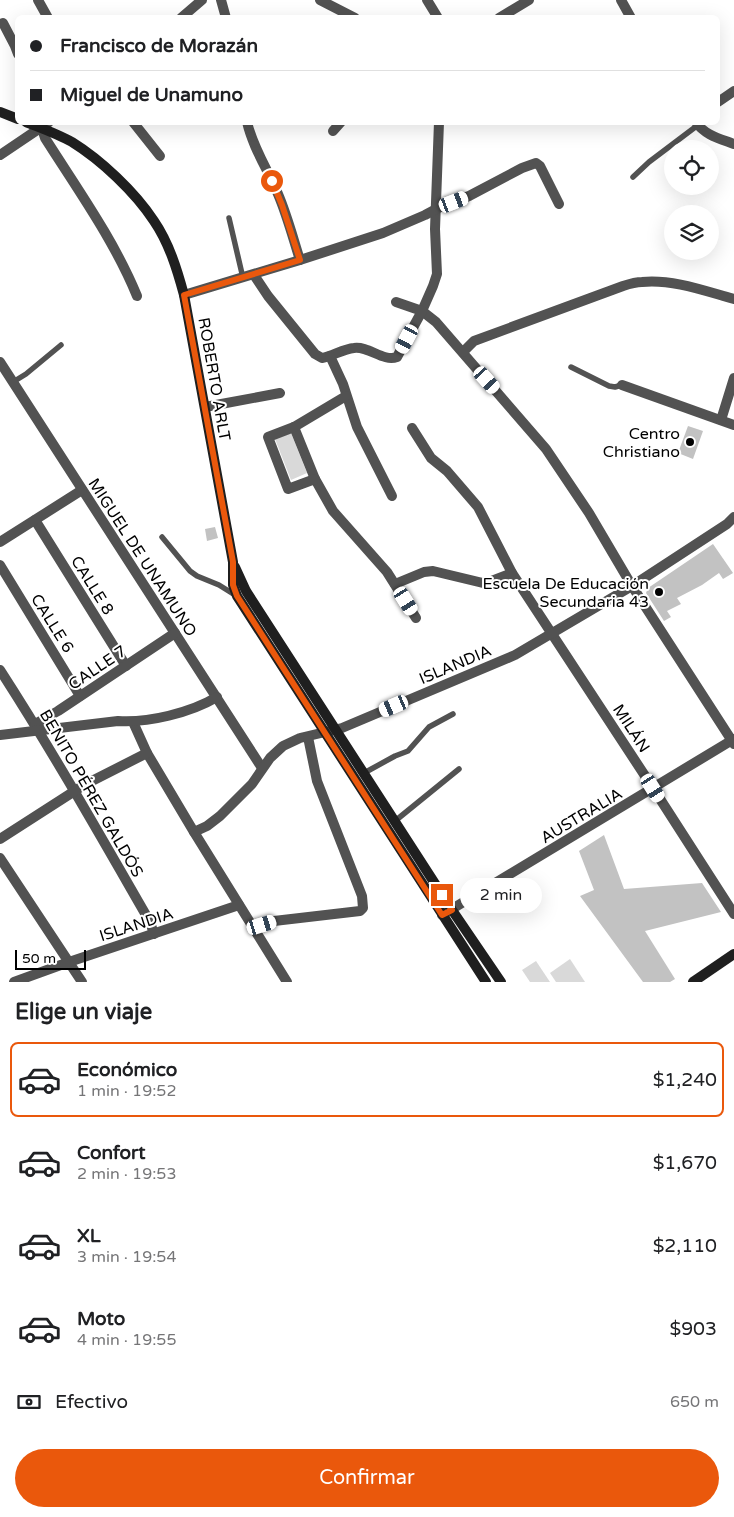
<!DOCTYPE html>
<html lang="es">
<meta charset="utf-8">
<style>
body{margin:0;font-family:"Varela Round",sans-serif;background:#f6f6f6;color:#202124;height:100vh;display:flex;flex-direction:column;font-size:19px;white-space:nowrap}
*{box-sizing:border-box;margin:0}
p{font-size:16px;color:#757577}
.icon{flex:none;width:28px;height:28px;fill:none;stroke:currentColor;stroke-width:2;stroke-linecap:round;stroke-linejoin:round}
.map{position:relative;height:982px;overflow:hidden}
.panel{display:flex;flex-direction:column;background:#fff;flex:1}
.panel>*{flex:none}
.guide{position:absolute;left:15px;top:15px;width:705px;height:110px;border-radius:8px;box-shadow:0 5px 20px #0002;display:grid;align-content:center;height:110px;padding:0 15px;background:#fff}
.fabs{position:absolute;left:664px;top:140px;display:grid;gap:10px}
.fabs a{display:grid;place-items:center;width:55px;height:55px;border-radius:50%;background:#fff;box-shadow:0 5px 20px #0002;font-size:25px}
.scale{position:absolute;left:15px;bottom:12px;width:71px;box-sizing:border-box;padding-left:5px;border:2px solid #000;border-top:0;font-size:14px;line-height:18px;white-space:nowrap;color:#000;-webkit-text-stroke:4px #fff;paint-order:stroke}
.end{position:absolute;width:22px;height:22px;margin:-11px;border:6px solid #ea580c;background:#fff;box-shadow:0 0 0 2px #fff}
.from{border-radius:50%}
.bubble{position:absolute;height:35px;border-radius:18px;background:#fff;box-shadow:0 5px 20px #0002;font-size:16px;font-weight:600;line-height:35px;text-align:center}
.car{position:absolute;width:15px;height:30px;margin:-15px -8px;border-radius:6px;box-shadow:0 0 4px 1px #0007;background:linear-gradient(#fff 24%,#345 0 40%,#fff 0 76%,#345 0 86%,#fff 0)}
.guide b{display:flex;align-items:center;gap:18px;height:48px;font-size:19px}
.guide b+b{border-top:1px solid #e0e0e0}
.guide i{width:12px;height:12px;background:#202124}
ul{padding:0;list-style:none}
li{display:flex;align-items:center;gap:15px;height:75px;margin:0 10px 8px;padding:0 5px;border:2px solid transparent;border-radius:8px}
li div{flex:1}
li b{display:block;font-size:19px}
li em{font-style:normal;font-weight:600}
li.current{border-color:#ea580c}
li>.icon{width:45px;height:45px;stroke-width:1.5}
h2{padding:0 15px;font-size:22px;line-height:60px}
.pay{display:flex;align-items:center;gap:12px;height:55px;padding:0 15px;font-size:19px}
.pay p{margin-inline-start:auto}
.primary-button{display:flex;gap:10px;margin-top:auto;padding:10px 15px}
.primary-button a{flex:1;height:58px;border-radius:30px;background:#ea580c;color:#fff;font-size:20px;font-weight:600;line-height:58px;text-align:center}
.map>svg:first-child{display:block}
.green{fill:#d9d9d9}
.building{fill:#c2c2c2}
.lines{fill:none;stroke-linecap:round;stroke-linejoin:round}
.lane{stroke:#525252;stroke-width:5.5}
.street{stroke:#525252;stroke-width:10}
.secondary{stroke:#1f1f1f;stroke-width:10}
.route{stroke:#ea580c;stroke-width:6}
.poi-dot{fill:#000;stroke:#fff;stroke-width:2}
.labels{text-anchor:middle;stroke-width:4;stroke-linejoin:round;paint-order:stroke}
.street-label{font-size:16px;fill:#000;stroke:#fff}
.poi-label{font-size:16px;fill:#000;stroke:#fff;text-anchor:end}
</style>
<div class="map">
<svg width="734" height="982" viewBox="0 0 734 982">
<rect width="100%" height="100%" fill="#fff"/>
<g class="green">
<path d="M291,433l16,40 -16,7 -16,-41z"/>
<path d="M570,959l15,23h-29l-6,-9z"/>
<path d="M536,961l14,21h-20l-8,-12z"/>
</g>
<g class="building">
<path d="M688,426l15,5 -10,28 -15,-6z"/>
<path d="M215,527l3,11 -11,3 -2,-12z"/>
<path d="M713,544l20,29 -10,6 -4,-6 -17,12 -25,13 4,6 -14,7 4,6 -7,4 -18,-28 2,-5z"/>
<path d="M604,835l20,54 78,-6 19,29 -76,19 30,48 -5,3h-27l-63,-86 14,-6 -15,-39z"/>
</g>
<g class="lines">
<g class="lane">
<path d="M633,177l16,-15 49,-37"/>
<path d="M229,218l14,60"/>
<path d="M571,367l38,19 6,1 7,-2"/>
<path d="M13,382l13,-8 35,-29"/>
<path d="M162,537l28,34 7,5 22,9 16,10"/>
<path d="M364,773l31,-17 13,-5 21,-24 24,-13"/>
<path d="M395,821l64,-52"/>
</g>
<g class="street">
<path d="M38,0l10,18"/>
<path d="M221,0l5,18"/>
<path d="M320,0l35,18"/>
<path d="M427,0l11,18"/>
<path d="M621,0l10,18"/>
<path d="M181,18l21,-18"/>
<path d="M499,18l30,-18"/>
<path d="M3,23l12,23 3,8"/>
<path d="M718,102l16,-11"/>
<path d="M40,122l5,16c33,52 69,102 92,158"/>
<path d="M133,122l27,34"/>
<path d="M247,122c6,26 21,48 31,72 9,21 15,44 22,66"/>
<path d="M439,122l-4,107 2,45 -4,12 -11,25 14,11 110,127 43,64 43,73 102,158"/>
<path d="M696,122c8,13 25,17 38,22"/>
<path d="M333,131l8,-9"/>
<path d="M0,155l49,-33"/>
<path d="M254,275l14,21 47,58 7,4c11,-2 21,-9 32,-10 15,-2 29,14 43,9l25,-46 -26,-9"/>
<path d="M184,295l116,-35 83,-27 42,-18 17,-9 27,-10 53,-28 14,-5 4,3 19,38"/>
<path d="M463,352l11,-11 149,-55c6,-2 13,-4 19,-4 31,-3 63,9 92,17"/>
<path d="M330,356l13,28 14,43 35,69"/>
<path d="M0,362l262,406"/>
<path d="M622,385l112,40"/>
<path d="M205,407l75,-14"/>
<path d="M721,420l13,-42"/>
<path d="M294,427l21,52 18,32 54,61 29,46"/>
<path d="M412,428l19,30 16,13 31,36 34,66 141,215 81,126"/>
<path d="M315,479l-27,10 -20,-52 26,-10 52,-31"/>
<path d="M35,520l91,146"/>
<path d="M0,542l82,-52"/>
<path d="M0,565l80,131"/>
<path d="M395,584l29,-12 9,-1 50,12 6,-1 23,-9"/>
<path d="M0,670c53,82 101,167 150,252l4,12"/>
<path d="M133,722l14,31 47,79 93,150"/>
<path d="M35,724l23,-13 117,-78"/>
<path d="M0,735l118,-14c30,2 72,-8 99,-24"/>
<path d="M194,832l13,-6 13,-10 32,-32 18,-26 13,-12 17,-8 42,-10 173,-73 117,-69 95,-62 7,-7"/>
<path d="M0,839l84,-54 63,-32"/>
<path d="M0,858l82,124"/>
<path d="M442,915l292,-176"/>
<path d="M254,928l20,-7 86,-10 3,-3 -1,-12 -45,-115 -9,-44"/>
<path d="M14,982l55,-20 170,-57"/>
</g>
<g class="secondary">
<path d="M0,112l18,7"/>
<path d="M26,122c15,6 32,12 46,20 29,18 63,50 82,79 15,22 23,48 30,74l49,267v23l4,11 249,386"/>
<path d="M235,567l11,24 206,319 49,72"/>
<path d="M693,982l41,-28"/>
</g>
</g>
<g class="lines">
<path class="route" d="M272,181l10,24 18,55 -116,35 49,267v23l4,11 205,319 10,-5 -10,-15"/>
</g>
<g class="poi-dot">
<circle cx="690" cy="442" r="5"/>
<circle cx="659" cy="592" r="5"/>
</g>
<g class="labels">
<g class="street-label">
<text transform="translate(215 379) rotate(80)" y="6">ROBERTO ARLT</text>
<text transform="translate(143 557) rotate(57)" y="6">MIGUEL DE UNAMUNO</text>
<text transform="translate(93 585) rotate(58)" y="6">CALLE 8</text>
<text transform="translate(53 623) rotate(58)" y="6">CALLE 6</text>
<text transform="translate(455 664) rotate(-23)" y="6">ISLANDIA</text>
<text transform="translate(97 667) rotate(-34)" y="6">CALLE 7</text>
<text transform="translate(632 728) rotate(57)" y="6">MILÁN</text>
<text transform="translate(92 793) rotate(60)" y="6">BENITO PÉREZ GALDÓS</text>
<text transform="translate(581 815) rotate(-31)" y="6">AUSTRALIA</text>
<text transform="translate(136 924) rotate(-18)" y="6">ISLANDIA</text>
</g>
<g class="poi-label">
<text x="680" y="439">Centro<tspan x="680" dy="18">Christiano</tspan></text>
<text x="649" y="589">Escuela De Educación<tspan x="649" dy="18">Secundaria 43</tspan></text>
</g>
</g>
</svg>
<div class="fabs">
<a><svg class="icon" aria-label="locate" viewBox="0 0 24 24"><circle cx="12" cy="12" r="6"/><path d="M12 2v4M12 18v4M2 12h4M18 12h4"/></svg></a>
<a><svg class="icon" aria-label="layers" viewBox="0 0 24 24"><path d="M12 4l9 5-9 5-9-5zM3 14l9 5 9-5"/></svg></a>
</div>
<div class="scale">50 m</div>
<i class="end from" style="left:272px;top:181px"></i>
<i class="end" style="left:442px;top:895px"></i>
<div class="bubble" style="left:460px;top:878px;width:82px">2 min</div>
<i class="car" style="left:454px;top:202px;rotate:69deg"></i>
<i class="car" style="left:407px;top:339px;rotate:208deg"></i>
<i class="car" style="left:487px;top:380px;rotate:138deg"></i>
<i class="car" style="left:406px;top:601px;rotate:148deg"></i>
<i class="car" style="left:394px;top:706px;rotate:247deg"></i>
<i class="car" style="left:653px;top:788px;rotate:148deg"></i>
<i class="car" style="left:262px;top:925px;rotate:73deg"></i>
<div class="guide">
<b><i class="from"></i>Francisco de Morazán</b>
<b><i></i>Miguel de Unamuno</b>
</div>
</div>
<section class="panel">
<h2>Elige un viaje</h2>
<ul>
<li class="current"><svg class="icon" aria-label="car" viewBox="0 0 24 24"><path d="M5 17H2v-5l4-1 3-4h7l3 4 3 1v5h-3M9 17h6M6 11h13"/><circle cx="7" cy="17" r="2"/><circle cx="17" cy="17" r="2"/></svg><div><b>Económico</b><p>1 min · 19:52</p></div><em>$1,240</em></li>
<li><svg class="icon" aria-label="car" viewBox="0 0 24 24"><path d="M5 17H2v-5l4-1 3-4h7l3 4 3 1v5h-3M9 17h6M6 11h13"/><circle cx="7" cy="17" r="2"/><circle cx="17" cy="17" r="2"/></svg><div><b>Confort</b><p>2 min · 19:53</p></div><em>$1,670</em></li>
<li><svg class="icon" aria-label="car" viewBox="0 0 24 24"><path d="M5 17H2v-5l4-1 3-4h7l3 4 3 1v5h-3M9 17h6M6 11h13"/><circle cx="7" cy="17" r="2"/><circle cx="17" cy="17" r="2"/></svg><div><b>XL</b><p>3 min · 19:54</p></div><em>$2,110</em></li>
<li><svg class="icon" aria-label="car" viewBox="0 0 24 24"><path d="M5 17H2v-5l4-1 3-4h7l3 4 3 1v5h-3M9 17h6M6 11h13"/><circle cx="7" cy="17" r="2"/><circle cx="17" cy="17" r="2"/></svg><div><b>Moto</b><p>4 min · 19:55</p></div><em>$903</em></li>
</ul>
<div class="pay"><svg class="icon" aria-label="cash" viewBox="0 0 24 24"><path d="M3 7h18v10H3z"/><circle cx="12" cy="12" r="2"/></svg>Efectivo<p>650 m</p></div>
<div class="primary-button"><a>Confirmar</a></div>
</section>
